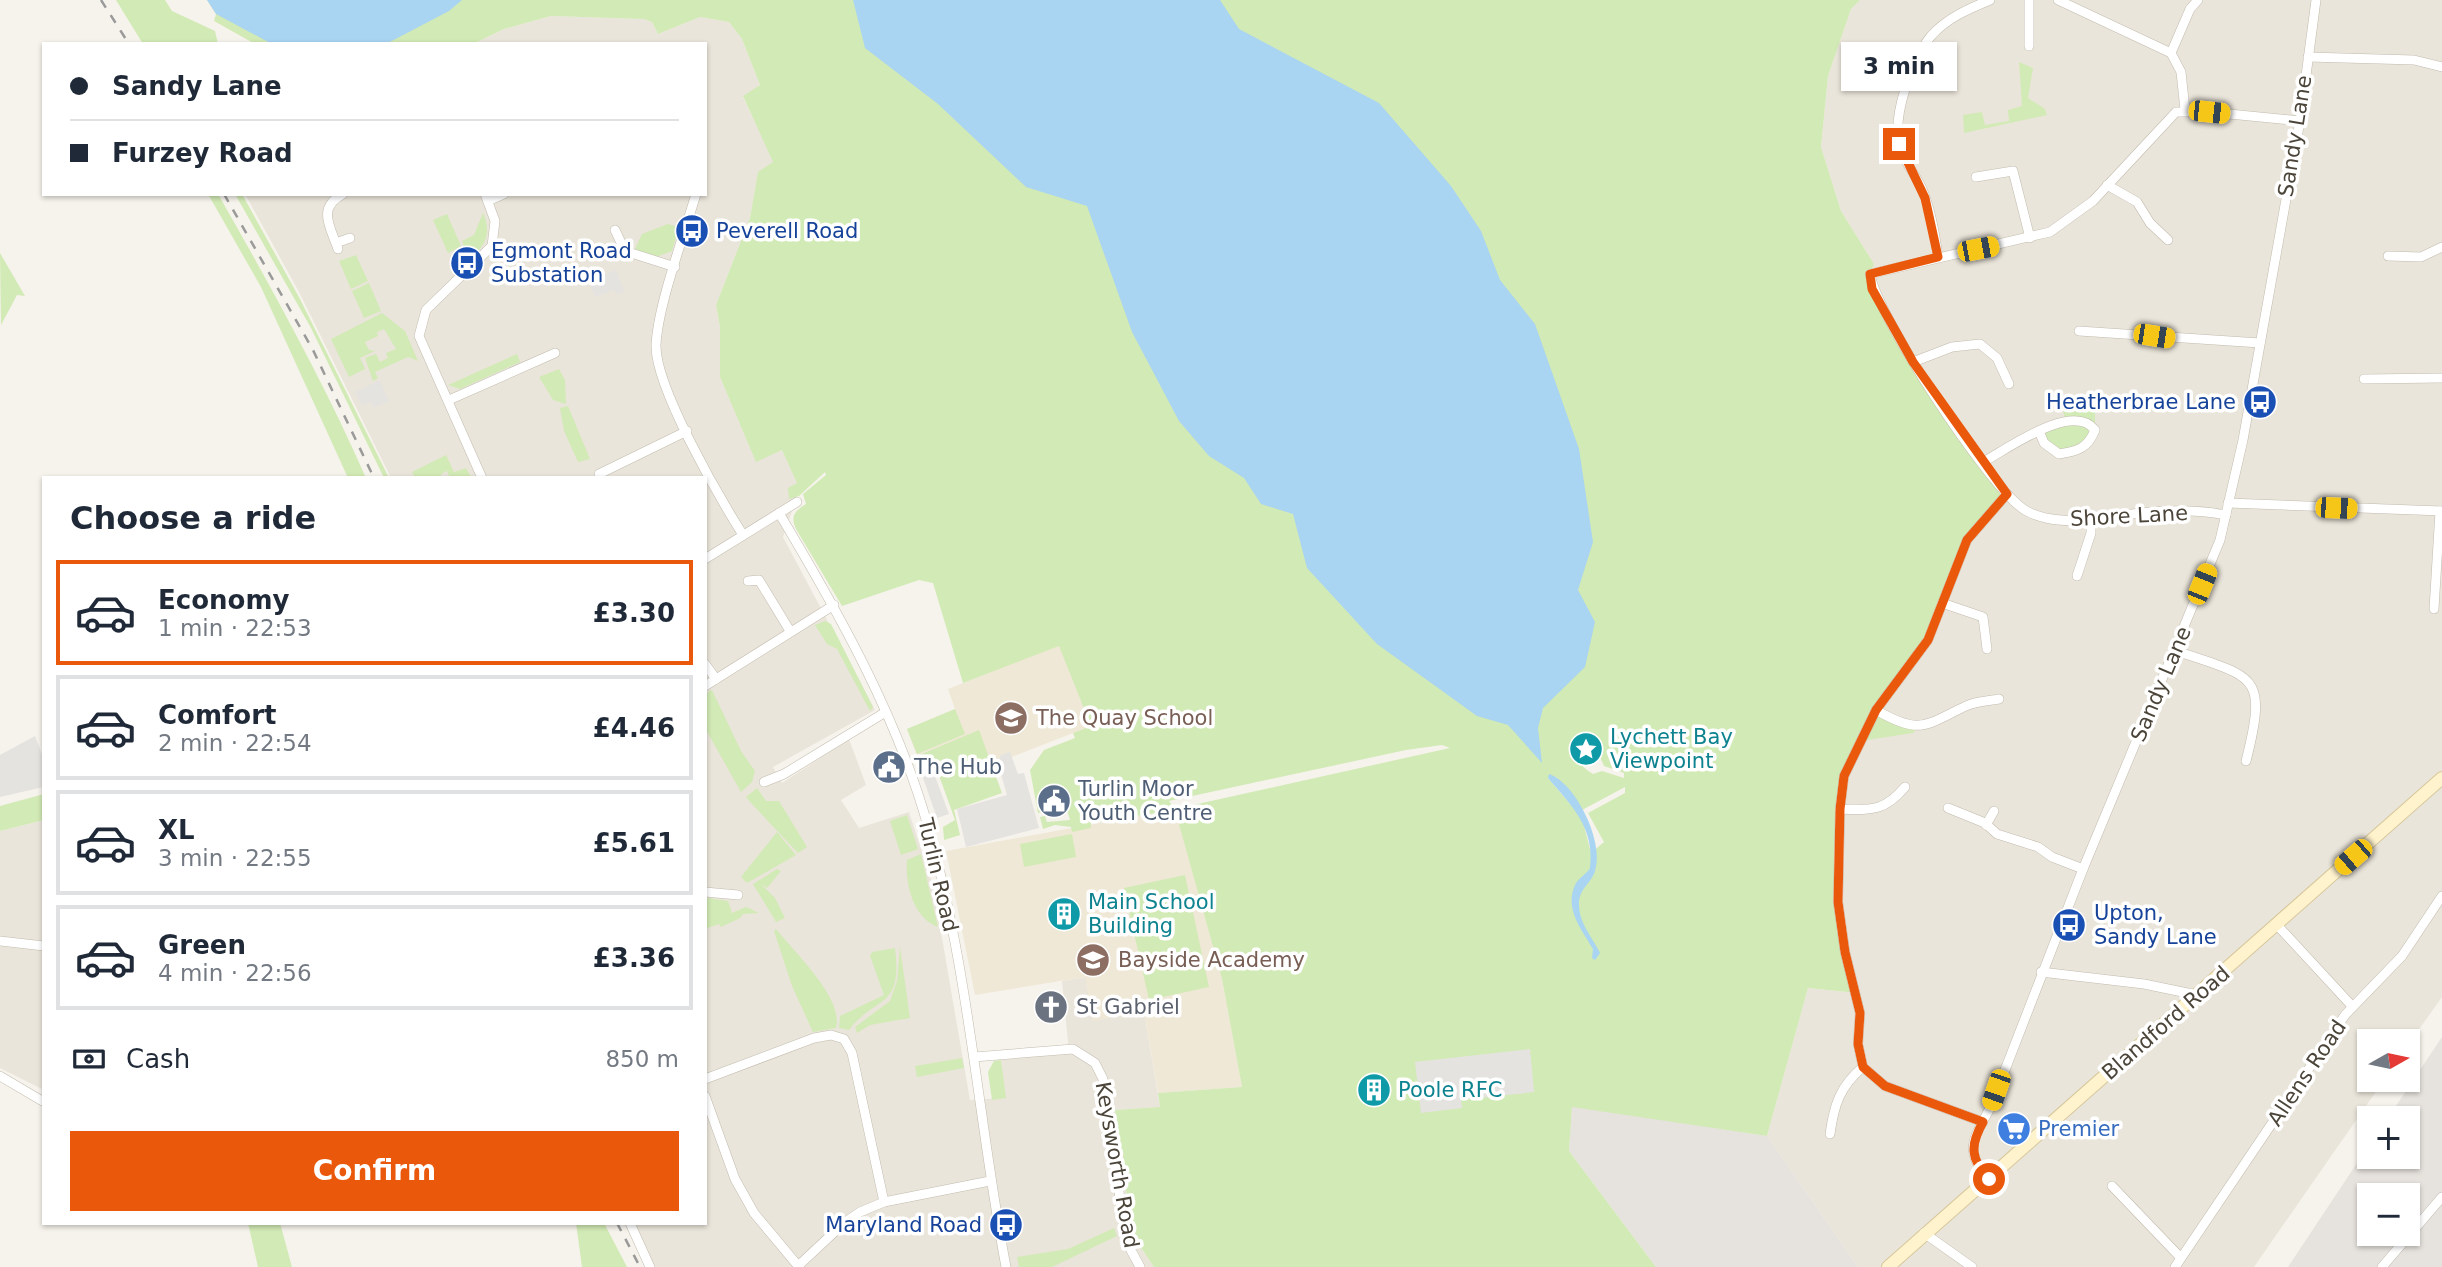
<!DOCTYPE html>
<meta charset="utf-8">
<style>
body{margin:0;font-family:"DejaVu Sans",sans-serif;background:#f6f6f7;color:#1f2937;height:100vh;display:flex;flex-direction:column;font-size:26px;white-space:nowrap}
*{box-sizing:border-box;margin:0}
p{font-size:23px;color:#747a83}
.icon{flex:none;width:38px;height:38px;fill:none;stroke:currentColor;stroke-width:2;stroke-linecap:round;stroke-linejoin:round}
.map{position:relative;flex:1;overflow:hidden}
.sheet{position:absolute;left:42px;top:476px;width:665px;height:749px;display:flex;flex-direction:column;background:#fff;border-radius:0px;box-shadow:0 2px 5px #0004}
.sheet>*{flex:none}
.top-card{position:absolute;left:42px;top:42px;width:665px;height:154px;border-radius:0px;box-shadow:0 2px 5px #0004;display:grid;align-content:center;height:154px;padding:0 28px;background:#fff}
.needle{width:46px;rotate:81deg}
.fabs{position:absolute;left:2357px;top:1029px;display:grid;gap:14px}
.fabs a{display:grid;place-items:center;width:63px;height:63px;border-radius:0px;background:#fff;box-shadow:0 2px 5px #0004;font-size:35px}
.end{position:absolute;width:32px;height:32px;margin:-16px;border:9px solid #ea580c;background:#fff;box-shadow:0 0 0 4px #fff}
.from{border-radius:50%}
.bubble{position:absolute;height:49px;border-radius:0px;background:#fff;box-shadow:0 2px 5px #0004;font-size:23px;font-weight:600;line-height:49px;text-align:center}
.car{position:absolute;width:21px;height:42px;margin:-21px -10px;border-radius:9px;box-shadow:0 0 5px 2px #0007;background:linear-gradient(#f5c518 24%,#345 0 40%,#f5c518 0 76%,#345 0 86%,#f5c518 0)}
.top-card b{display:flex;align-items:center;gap:24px;height:66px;font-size:26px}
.top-card b+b{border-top:2px solid #e0e1e3}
.top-card i{width:18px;height:18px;background:#1f2937}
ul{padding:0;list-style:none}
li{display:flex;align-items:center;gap:21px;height:105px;margin:0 14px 10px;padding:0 14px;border:4px solid #e0e1e3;border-radius:0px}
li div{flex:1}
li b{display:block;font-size:26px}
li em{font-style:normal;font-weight:600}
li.current{border-color:#ea580c}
li>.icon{width:63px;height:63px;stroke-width:1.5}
h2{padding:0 28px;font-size:32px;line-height:84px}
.pay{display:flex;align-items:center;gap:18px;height:77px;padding:0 28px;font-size:26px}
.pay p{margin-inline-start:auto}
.cta{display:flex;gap:14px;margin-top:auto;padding:14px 28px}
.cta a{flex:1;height:80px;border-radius:0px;background:#ea580c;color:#fff;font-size:28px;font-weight:600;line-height:80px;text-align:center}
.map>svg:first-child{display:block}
.residential{fill:#eae5da}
.industrial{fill:#e6e2dd;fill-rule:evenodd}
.education{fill:#efe8d6}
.green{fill:#d2eab5;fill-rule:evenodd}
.parking{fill:#e5e3e0}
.water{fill:#a9d4f2}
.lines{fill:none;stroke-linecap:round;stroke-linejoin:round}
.street-casing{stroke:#c2bbae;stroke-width:10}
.secondary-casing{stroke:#d6c79b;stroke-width:14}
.street{stroke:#fff;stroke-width:9}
.secondary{stroke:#fff3cd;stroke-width:12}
.rail{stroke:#9a9a9a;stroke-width:2.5;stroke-dasharray:9 9;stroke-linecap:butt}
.route{stroke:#ea580c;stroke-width:9}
.labels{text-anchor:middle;stroke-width:7;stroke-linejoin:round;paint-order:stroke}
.street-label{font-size:21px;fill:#4b4439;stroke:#fff}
.transit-label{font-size:21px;fill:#164399;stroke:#fff;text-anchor:start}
.education-label{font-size:21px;fill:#785e54;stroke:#fff;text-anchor:start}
.culture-label{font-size:21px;fill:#0d838f;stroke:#fff;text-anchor:start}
.service-label{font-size:21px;fill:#4e5e75;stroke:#fff;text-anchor:start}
.worship-label{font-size:21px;fill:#5b616d;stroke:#fff;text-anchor:start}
.shop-label{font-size:21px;fill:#366cbe;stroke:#fff;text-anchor:start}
</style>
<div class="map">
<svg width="2442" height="1267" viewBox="0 0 2442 1267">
<rect width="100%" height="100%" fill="#f6f3ec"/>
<g class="residential">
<path d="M1860,0h582v997l-34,48v-4h-38v39h14l-130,187h-396l-91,-131 41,-148 48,5 -18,-91 2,-93 73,-447 -43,-88 4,-10 -33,-53 -20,-64 7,-71 23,-67z"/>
<path d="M551,16l94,3 7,3 6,12 42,-17 29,5 13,17 18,46 -17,12 31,65 -16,11 -8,45 -34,87 4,22v50l36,84 26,-11 18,38 -17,49 92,173 -102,57 9,16 67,-44 17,46 -25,15 18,28 50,-16 24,74 37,214 35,-2 -4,-38 68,-8 -7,-71 23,-4 59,34 16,96 -45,3 17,124 22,33h-507l-23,-44h81v-745h-314l-92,-186 -54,-98h460v-150h-232l31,-15z"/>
<path d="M44,820v270l-44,-22v-237z"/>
</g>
<g class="industrial">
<path d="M2442,1037v230h-154l81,-122 1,12h38v-39h-20zM2370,1195h38v39h-38z"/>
<path d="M1572,1106l195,30 91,131h-202l-87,-116z"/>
</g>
<g class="education">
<path d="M1059,645l32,81 -149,58 -7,-20 -9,2 -7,-5 -12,-32 48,-20 -7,-20z"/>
<path d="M1175,809l47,170 20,108 -84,6 -14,-82 -51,10 -8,-44 -110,18 -29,-144z"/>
</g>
<g class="green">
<path d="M116,0h49l7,11 43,20 3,13h-75z"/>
<path d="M207,0h1653l-9,9 -23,67 -7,71 20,64 33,53 -4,10 43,89 94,131 -40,46 -39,100 -51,70 41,16 -5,7 -52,8 -17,35 -6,126 19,91 -49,-5 -41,148 -195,-29 -3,44 87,116h-502l-22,-33 -17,-124 45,-3 -2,-14 84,-6 -20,-108 -47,-169 -84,13v5l-19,4 -1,-5 -16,-2 -12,4 -3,-12 5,-1 2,6 23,-2 -10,-34 -19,5 5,20 -8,2 -8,-43 14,-20 31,-12 -2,-5 18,-7 -32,-80 -96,37 -30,-100 -14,-3 -77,26 -46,-77c-6,-13 -1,-18 10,-25l-3,-10 23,-19 -1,-3 -26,24 -10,3 -1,-11 9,-5 -15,-33 -26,12 -36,-85v-50l-4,-22 34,-87 8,-46 15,-10 -30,-66 17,-11 -18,-46 -13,-17 -29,-5 -42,17 -6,-12 -8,-3 -93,-3 -47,13 -31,15h-218l-41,-23 2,-7zM1585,739l8,2 11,25 20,7v5l-22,-7 -9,3c-12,-7 -18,-15 -15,-30zM1442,745l8,3 -275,61 -6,-8 237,-51zM1556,777l26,33 43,-23v6l-37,20 16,29 -13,11 -9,-35 -34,-40z"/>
<path d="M2019,62l14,6 -5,30 17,11 2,6 -83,18 -1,-18 19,-3 3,13 24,-4 -1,-11 14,-4z"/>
<path d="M208,194h10c53,93 105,186 148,284h-18l-87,-191z"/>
<path d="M235,194h7l58,105 89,179h-5l-73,-150z"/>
<path d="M483,213c9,20 3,33 -14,46l-7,-18 12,-6z"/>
<path d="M447,214l14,32 -13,7 -15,-33z"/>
<path d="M668,224l11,3 -7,24 -16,6 -21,-8 7,-15z"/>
<path d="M0,253l25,43 -8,-1 -16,30z"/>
<path d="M356,255l12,26 -17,8 -12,-28z"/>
<path d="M369,283l12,28 -17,7 -12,-27z"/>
<path d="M382,313l23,18 13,30 -10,-4 -33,15 3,6 -5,3 -8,-23 11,-4 4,8 8,-4 -2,-5 10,-4 -12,-20 -7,3 1,4 -13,6 4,8 6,1 -15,7 5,11 -16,8 -18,-38z"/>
<path d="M517,354l3,8 -60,27 -12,-4z"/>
<path d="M559,369l6,11 1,24 -13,-4 -14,-23z"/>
<path d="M2061,397h34v33l-4,11 -32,13 -20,-23 26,-10z"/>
<path d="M568,406l22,53 -12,3 -14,-31 -4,-23z"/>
<path d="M446,455l8,17 12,-4 5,9 -21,1 -3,-7 -6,3 1,4h-27l-3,-6z"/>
<path d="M825,621l6,3 37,73 5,10 -3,4 -33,-62 -10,-5 -12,-19z"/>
<path d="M712,690l29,61 14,20 -3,11 -11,10 -36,-64v-34z"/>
<path d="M955,709l10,25 -48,20 -10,-25z"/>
<path d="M979,730l23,63 -48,17 6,25 -16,5 -1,-13 12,-7 -20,-56 -12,1 -6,-9z"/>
<path d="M757,788l9,13h13l28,46 -9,6 -46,-49 -6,-7z"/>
<path d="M44,794v26l-44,11v-25z"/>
<path d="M907,815l11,34 -17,6 -11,-34z"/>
<path d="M777,832l19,23 -49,28 -6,-6z"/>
<path d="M1072,834l4,23 -52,10 -4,-23z"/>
<path d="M921,854l17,73c-25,-9 -33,-43 -31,-67z"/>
<path d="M777,869l4,2 -14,17 -6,-4 14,14 10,20 -9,4 -23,-38z"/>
<path d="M1185,875l24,112 -60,13 -25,-112z"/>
<path d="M708,898l20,3 4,12 14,-6 13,6 -16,1 -3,4 -19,9 -2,-3 -14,5v-29z"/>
<path d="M776,929c18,23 68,69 60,99l-23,4 -21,-46 -18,-55z"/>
<path d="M900,947l10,71 -40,7 -13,8 -2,-6 35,-26 7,-20z"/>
<path d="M895,948c8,63 -20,47 -46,82l-10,-2 1,-12 44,-21 -14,-39 2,-4z"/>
<path d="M962,1058l2,10 -47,9 -2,-11z"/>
<path d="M1001,1060l5,38 -14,2 -4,-28 6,-11z"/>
<path d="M248,1223h32l12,44h-34z"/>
<path d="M576,1223h28l23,44h-45z"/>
<path d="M1114,1228l3,8 -65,31h-33l-2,-10 51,-8z"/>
</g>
<g class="parking">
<path d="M616,270l8,21 -7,4 -3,-5 -19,7 -7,-16z"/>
<path d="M380,380l9,21 -15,7 -3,-6 -9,4 -7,-14z"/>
<path d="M35,736l9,24v27l-44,10v-42z"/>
<path d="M1010,752l8,22 6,-1 15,55 -73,19 -9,-38 50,-14 -9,-31 3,-9z"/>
<path d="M932,768l17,46 -12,4 -16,-46z"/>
<path d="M1530,1049l4,43 -73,8 1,8 -41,5 -6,-51z"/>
</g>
<g class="water">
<path d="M207,0h255l-13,11 -63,33h-114l-56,-30z"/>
<path d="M853,0h367l19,29 140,74 72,83 30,45 19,49 35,44 44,125 14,93 -15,48 17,32 -10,45 -42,41 -5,20 4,35 -34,-38 -31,-9 -100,-72 -70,-76 -14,-54 -32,-10 -17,-26 -35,-22 -30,-35 -47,-89 -45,-126 -61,-19 -88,-83 -73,-56z"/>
<path d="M1549,774c27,9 56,69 46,97 -4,13 -16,17 -16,33 0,20 13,32 21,49l-5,7 -3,-2 1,-9c-11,-19 -29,-40 -18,-64 4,-8 11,-10 15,-17 5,-40 -18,-62 -42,-90z"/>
</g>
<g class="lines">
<g class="street-casing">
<g id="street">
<path d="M2058,0l113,53"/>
<path d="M2029,46v-46"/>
<path d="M2308,57l106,3 28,7"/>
<path d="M2185,110l-4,-38 -10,-19 19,-44 8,-9"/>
<path d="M1976,177l37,-6 17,67"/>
<path d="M2107,185l30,17 13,21 18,17"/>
<path d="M696,194c-12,41 -38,111 -40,151 -1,42 63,152 87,190"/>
<path d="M488,201l16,-7"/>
<path d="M615,230l10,21 50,16"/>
<path d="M336,243l14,-5"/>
<path d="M338,249c-7,-21 -22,-41 5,-55"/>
<path d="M2388,256l33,1 21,-10"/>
<path d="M1938,257c-3,-23 -7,-47 -16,-68 -7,-15 -17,-26 -22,-42 -9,-29 12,-88 31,-111 16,-18 37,-27 59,-36"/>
<path d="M2079,331l181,12"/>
<path d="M1913,362l39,-15 28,-3 17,14 12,26"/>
<path d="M2364,379l78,-1"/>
<path d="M449,400l106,-47"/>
<path d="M1983,462c26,-14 90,-61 112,-32 -7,18 -17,21 -36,24l-15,-11 -5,-12"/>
<path d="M599,474l88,-43"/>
<path d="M482,478l-63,-142 7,-26 66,-64 3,-25 -10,-27"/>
<path d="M2228,503l214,8"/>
<path d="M779,513c58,97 117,201 148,310 42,145 51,297 79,444"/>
<path d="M2226,515c-27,-5 -58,-5 -85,-2 -31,3 -64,12 -95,5 -8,-2 -18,-5 -24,-10 -36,-26 -145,-192 -152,-234l180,-42 43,-31 83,-89h33l91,9"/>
<path d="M705,559l92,-57"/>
<path d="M2077,576l14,-43v-14"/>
<path d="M748,581l11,-1 31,51"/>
<path d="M1942,603l41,14 4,32"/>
<path d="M2434,609l6,-98"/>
<path d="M2174,650c79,28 95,21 72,111"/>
<path d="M705,664l11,15"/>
<path d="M705,686l129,-81"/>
<path d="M1876,710c45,26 49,15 90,-4 10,-5 23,-5 33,-7"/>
<path d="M764,782l20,-8 100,-61"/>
<path d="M1948,808l37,15 12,11 41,13 14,10 31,12"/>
<path d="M1840,809c31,1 44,3 65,-22"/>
<path d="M1986,825l8,-14"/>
<path d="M705,892l33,3"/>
<path d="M2277,925l75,81"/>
<path d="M0,941l44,5"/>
<path d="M2041,972l103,12 53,11"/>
<path d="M974,1057l99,-8 22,14 8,16 23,162 14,26"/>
<path d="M0,1076l44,26"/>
<path d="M705,1079l109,-41 17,-3 13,4 8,14 32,149"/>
<path d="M705,1096l30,83 19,34 45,54"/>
<path d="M1983,1122l-98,-36 -22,-19 -5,-23 2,-31 -15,-61 -7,-50 2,-93 4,-33 32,-66 52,-70 39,-100 40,-46"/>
<path d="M1830,1134c4,-29 10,-48 33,-67"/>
<path d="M1989,1179c-28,-30 -13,-43 2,-73l92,-237 137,-329 23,-100 57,-319 16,-121"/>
<path d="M2112,1186l69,72"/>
<path d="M630,1223l20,44"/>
<path d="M1924,1233l48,34"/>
<path d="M798,1266l46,-43 16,-11 24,-10 106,-21"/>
<path d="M2175,1267l170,-252 57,-59 40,-60"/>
<path d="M2382,1267l60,-70"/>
</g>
</g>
<g class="secondary-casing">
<path id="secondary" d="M1888,1267l554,-489"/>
</g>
<use href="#street" class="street"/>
<use href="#secondary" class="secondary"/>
<g class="rail">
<path d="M101,0l28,44"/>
<path d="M224,194l89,156 61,128"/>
<path d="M617,1223l23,44"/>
</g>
</g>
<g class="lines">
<path class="route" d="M1899,144l26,54 13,59 -68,17 2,15 41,73 94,132 -40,46 -39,100 -52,70 -32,66 -4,33 -2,93 7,50 15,61 -2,31 5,23 22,19 98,36c-13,23 -13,37 6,57"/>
</g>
<defs>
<g id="bus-disc" transform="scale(1.75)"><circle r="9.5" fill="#1a4fb4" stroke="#fff"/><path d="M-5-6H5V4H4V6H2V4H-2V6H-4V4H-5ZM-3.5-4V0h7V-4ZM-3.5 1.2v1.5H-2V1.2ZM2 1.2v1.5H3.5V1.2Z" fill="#fff"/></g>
<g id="school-disc" transform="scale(1.75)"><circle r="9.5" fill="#8d6e63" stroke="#fff"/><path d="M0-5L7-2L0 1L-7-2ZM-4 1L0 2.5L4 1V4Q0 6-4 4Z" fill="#fff"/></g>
<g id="sight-disc" transform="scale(1.75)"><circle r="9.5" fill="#0f9aa8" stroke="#fff"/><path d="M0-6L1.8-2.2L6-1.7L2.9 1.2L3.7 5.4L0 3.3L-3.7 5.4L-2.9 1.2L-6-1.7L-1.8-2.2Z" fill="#fff"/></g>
<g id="civic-disc" transform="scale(1.75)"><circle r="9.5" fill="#5c6f8a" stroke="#fff"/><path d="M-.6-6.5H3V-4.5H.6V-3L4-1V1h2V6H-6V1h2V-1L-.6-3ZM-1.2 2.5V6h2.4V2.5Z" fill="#fff"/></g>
<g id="building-disc" transform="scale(1.75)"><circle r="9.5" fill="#0f9aa8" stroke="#fff"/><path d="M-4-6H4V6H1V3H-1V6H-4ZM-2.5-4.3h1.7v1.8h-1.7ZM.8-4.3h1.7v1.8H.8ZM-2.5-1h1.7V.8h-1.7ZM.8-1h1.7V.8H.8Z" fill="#fff"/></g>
<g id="church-disc" transform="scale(1.75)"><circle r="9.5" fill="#6b7280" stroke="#fff"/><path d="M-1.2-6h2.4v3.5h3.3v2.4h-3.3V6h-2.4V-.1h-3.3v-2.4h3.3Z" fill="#fff"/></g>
<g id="supermarket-disc" transform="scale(1.75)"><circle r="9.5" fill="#3f7fe0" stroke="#fff"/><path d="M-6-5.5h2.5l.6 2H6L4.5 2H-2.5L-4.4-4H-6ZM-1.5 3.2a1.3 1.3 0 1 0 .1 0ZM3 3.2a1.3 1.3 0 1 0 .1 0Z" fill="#fff"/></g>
</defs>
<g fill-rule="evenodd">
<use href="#bus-disc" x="692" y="231"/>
<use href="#bus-disc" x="467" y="263"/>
<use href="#bus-disc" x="2260" y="402"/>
<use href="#school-disc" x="1011" y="718"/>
<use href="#sight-disc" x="1586" y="749"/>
<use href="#civic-disc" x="889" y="767"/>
<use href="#civic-disc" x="1054" y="801"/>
<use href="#building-disc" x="1064" y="914"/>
<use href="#bus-disc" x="2069" y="925"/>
<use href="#school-disc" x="1093" y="960"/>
<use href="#church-disc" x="1051" y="1007"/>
<use href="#building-disc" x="1374" y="1090"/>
<use href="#supermarket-disc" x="2014" y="1129"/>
<use href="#bus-disc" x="1006" y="1225"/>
</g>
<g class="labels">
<g class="street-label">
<text transform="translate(2295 136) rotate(-81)" y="7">Sandy Lane</text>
<text transform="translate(2129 516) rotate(-3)" y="7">Shore Lane</text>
<text transform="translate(2161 684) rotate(-67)" y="7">Sandy Lane</text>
<text transform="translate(938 875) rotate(77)" y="7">Turlin Road</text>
<text transform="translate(2166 1023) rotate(-41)" y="7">Blandford Road</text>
<text transform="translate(2307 1073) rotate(-56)" y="7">Allens Road</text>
<text transform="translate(1117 1165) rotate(80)" y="7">Keysworth Road</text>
</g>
<g class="transit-label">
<text x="716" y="238">Peverell Road</text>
<text x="491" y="258">Egmont Road<tspan x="491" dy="24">Substation</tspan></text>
<text x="2236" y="409" text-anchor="end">Heatherbrae Lane</text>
<text x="2094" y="920">Upton,<tspan x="2094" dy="24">Sandy Lane</tspan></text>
<text x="982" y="1232" text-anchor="end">Maryland Road</text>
</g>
<g class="education-label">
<text x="1036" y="725">The Quay School</text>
<text x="1118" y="967">Bayside Academy</text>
</g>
<g class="culture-label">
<text x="1610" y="744">Lychett Bay<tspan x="1610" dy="24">Viewpoint</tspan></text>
<text x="1088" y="909">Main School<tspan x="1088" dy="24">Building</tspan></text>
<text x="1398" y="1097">Poole RFC</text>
</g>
<g class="service-label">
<text x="914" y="774">The Hub</text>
<text x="1078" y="796">Turlin Moor<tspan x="1078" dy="24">Youth Centre</tspan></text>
</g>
<g class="worship-label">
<text x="1076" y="1014">St Gabriel</text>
</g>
<g class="shop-label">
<text x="2038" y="1136">Premier</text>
</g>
</g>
</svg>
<div class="fabs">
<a><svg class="needle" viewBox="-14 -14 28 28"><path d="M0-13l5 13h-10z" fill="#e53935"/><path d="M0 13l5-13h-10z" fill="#747a83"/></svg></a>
<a>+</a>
<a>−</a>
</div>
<i class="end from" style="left:1989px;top:1179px"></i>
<i class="end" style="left:1899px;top:144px"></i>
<div class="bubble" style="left:1841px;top:42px;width:116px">3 min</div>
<i class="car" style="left:2209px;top:112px;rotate:96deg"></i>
<i class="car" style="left:1978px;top:249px;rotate:79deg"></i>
<i class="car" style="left:2154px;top:336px;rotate:99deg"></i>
<i class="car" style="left:2336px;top:508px;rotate:92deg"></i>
<i class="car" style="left:2202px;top:584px;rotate:22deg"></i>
<i class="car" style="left:2353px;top:857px;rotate:229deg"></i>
<i class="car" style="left:1996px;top:1090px;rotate:199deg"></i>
<div class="top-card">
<b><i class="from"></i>Sandy Lane</b>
<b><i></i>Furzey Road</b>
</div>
<section class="sheet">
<h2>Choose a ride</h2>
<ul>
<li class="current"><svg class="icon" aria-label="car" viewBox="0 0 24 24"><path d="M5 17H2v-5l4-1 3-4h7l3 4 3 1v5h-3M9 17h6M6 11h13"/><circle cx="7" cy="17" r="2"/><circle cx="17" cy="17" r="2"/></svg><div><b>Economy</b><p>1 min · 22:53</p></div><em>£3.30</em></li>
<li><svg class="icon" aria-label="car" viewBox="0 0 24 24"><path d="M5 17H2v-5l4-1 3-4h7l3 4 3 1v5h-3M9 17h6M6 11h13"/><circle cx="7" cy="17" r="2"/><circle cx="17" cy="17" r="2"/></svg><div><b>Comfort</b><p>2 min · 22:54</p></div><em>£4.46</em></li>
<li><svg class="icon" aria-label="car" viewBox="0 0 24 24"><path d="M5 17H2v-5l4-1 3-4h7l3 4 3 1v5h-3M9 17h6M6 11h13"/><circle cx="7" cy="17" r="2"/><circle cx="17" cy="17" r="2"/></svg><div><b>XL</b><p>3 min · 22:55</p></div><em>£5.61</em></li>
<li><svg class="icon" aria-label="car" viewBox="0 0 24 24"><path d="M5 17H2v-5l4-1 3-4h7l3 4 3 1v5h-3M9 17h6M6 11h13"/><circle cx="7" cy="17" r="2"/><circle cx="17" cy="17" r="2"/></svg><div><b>Green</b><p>4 min · 22:56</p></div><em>£3.36</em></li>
</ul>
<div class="pay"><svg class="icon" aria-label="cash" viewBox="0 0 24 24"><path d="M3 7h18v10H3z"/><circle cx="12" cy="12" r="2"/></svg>Cash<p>850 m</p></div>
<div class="cta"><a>Confirm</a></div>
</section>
</div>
